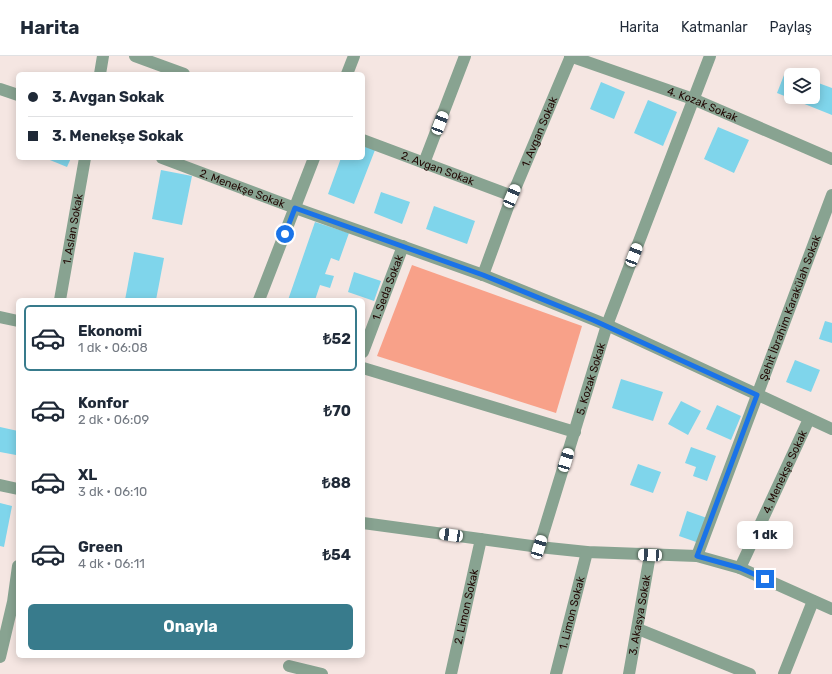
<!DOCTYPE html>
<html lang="tr">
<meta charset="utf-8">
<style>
body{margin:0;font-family:Rubik,sans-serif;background:#f6f6f7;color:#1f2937;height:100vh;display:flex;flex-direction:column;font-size:15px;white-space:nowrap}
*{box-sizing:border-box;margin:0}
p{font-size:13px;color:#747a83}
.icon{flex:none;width:22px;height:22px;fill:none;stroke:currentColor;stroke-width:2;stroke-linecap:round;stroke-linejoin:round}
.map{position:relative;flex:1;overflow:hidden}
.panel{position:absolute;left:16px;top:242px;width:349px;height:360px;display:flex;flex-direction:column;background:#fff;border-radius:6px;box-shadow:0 2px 10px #0003}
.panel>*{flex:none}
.banner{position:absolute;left:16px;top:16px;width:349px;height:88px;border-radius:6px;box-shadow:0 2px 10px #0003;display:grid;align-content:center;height:88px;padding:0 12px;background:#fff}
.tools{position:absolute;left:784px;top:12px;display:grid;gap:8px}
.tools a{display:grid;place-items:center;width:36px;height:36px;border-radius:6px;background:#fff;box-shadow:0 2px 10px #0003;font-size:20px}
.end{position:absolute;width:18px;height:18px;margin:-9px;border:5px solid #1a73e8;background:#fff;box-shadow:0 0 0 2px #fff}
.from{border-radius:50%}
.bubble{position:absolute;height:28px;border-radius:6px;background:#fff;box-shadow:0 2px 10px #0003;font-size:13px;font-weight:700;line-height:28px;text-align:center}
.car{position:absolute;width:12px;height:24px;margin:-12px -6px;border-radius:5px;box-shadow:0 0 3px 1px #0007;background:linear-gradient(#fff 24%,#345 0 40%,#fff 0 76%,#345 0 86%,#fff 0)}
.banner b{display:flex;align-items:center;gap:14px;height:38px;font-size:15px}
.banner b+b{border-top:1px solid #e0e1e3}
.banner i{width:10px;height:10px;background:#1f2937}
ul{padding:7px 0 0;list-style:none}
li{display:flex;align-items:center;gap:12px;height:66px;margin:0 8px 6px;padding:0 4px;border:2px solid transparent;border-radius:6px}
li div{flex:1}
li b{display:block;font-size:15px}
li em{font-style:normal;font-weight:700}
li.current{border-color:#387b8c}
li>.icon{width:36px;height:36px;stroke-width:1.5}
.action{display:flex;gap:8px;margin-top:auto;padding:8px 12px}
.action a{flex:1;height:46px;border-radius:6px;background:#387b8c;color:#fff;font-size:16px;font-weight:700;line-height:46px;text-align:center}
header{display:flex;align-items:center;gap:24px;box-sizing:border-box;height:56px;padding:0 20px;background:#fff;border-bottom:1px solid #e0e1e3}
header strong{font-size:19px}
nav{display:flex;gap:22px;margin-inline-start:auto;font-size:14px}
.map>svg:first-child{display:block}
.green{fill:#f8a189}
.building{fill:#7fd5eb}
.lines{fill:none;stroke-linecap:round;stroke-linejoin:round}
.street{stroke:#88a391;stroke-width:12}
.route{stroke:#1a73e8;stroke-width:5}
.labels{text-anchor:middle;stroke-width:4;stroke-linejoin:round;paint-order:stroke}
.street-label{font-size:11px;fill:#210804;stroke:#fff}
</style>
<header>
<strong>Harita</strong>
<nav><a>Harita</a><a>Katmanlar</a><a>Paylaş</a></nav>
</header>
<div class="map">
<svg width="832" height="618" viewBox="0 0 832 618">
<rect width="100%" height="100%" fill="#f5e6e2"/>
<path class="green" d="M412,209l170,61 -26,87 -179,-57z"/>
<g class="building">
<path d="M786,14l13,5h-8v22h22v-16l19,7v27l-55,-22z"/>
<path d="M601,26l24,10 -11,27 -24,-10z"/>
<path d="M648,44l29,12 -14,34 -29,-13z"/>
<path d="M718,71l31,13 -15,33 -30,-14z"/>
<path d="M363,89l12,5 -21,54 -26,-10 13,-36h22z"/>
<path d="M45,102h26l-4,9z"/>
<path d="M161,114l31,6 -10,49 -30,-6z"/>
<path d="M381,136l29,10 -8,22 -28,-11z"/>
<path d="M434,150l41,15 -8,23 -41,-15z"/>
<path d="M315,166l34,11 -10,28 -8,-3 -6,16 9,2 -4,12 -10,-3 -5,15h-27z"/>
<path d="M134,196l30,6 -8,42h-31z"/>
<path d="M354,216l27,9 -7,20 -26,-9z"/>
<path d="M825,265l7,2v20l-13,-4z"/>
<path d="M795,304l25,10 -9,22 -25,-10z"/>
<path d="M621,323l42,13 -10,29 -41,-13z"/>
<path d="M681,345l20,10 -13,24 -20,-11z"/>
<path d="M717,349l24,11 -10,24 -25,-11z"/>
<path d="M0,371l18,4v14l-2,10 -16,-3z"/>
<path d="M691,391l25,9 -9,25 -14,-5 3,-9 -11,-4z"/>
<path d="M638,408l23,8 -8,21 -23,-8z"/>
<path d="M0,447l12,3 -8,41 -4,-1z"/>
<path d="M687,455l20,7 -8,25 -20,-7z"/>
</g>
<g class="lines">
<g class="street">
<path d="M135,0l49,18"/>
<path id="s1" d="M570,0l123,43 139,60"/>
<path d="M100,18l3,-18"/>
<path d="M347,18l7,-18"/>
<path d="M0,33l18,6"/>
<path id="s2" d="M363,84l149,56"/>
<path id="s3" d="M162,102l133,50 188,67 124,50 225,104"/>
<path d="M424,107l41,-107"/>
<path id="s4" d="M483,219l29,-79 59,-140"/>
<path id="s5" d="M60,244l25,-142"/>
<path d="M259,244l55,-142"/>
<path d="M0,261l18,4"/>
<path id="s6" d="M363,296l40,-106"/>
<path d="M363,312l212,64"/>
<path d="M0,429l18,4"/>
<path d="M363,467l176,24 48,5 110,4 43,12 92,41"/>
<path id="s7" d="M539,491l68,-222 103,-269"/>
<path id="s8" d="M697,500l135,-361"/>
<path id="s9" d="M740,512l69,-149"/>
<path d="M638,573l112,45"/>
<path d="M0,601l13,-55 5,-36"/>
<path d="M289,610l33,8"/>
<path id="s10" d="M451,618l30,-135"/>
<path id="s11" d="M556,618l31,-122"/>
<path id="s12" d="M629,618l21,-119"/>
<path d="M784,618l29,-73"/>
</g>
</g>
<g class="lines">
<path class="route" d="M285,178l10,-26 188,67 110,45 164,75 -60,161 43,12 25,11"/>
</g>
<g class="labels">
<g class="street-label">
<text dy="4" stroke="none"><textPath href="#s1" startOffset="141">4. Kozak Sokak</textPath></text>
<text dy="4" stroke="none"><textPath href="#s4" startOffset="154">1. Avgan Sokak</textPath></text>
<text dy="4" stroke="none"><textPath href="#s2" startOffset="80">2. Avgan Sokak</textPath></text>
<text dy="4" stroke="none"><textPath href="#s3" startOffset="86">2. Menekşe Sokak</textPath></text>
<text dy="4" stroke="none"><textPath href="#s5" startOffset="72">1. Aslan Sokak</textPath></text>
<text dy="4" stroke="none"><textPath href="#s6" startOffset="69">1. Seda Sokak</textPath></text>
<text dy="4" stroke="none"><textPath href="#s8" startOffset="265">Şehit İbrahim Karakülah Sokak</textPath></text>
<text dy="4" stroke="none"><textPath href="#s7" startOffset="176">5. Kozak Sokak</textPath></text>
<text dy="4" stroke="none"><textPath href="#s9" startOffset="106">4. Menekşe Sokak</textPath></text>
<text dy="4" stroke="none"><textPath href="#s10" startOffset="69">2. Limon Sokak</textPath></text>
<text dy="4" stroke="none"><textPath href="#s11" startOffset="63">1. Limon Sokak</textPath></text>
<text dy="4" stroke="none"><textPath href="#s12" startOffset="60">3. Akasya Sokak</textPath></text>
</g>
</g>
</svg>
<div class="tools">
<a><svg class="icon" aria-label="layers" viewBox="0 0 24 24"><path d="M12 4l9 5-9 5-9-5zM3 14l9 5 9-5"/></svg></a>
</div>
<i class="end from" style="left:285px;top:178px"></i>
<i class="end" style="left:765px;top:523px"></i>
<div class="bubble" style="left:737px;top:465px;width:56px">1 dk</div>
<i class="car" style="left:440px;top:67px;rotate:21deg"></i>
<i class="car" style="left:512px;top:140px;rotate:23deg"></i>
<i class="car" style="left:634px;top:199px;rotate:21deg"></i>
<i class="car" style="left:566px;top:404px;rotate:17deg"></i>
<i class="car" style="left:451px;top:479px;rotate:278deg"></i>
<i class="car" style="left:539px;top:491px;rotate:17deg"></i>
<i class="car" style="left:650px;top:499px;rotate:273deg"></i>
<div class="banner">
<b><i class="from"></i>3. Avgan Sokak</b>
<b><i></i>3. Menekşe Sokak</b>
</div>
<section class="panel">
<ul>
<li class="current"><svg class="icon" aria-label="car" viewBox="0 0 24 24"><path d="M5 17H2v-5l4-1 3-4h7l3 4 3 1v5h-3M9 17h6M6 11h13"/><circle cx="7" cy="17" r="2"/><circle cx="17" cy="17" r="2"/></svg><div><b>Ekonomi</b><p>1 dk · 06:08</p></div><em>₺52</em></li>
<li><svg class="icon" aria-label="car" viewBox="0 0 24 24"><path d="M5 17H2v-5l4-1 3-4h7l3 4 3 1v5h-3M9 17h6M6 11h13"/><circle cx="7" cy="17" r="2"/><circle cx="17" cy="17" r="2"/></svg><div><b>Konfor</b><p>2 dk · 06:09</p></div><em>₺70</em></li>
<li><svg class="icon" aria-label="car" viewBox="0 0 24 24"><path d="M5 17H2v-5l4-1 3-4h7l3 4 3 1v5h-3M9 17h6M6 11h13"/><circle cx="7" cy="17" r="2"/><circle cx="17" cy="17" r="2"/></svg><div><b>XL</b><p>3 dk · 06:10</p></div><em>₺88</em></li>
<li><svg class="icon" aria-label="car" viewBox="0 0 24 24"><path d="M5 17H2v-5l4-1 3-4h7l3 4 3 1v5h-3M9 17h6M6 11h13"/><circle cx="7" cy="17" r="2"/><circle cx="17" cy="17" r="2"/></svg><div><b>Green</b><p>4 dk · 06:11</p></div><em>₺54</em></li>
</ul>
<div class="action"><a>Onayla</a></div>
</section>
</div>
